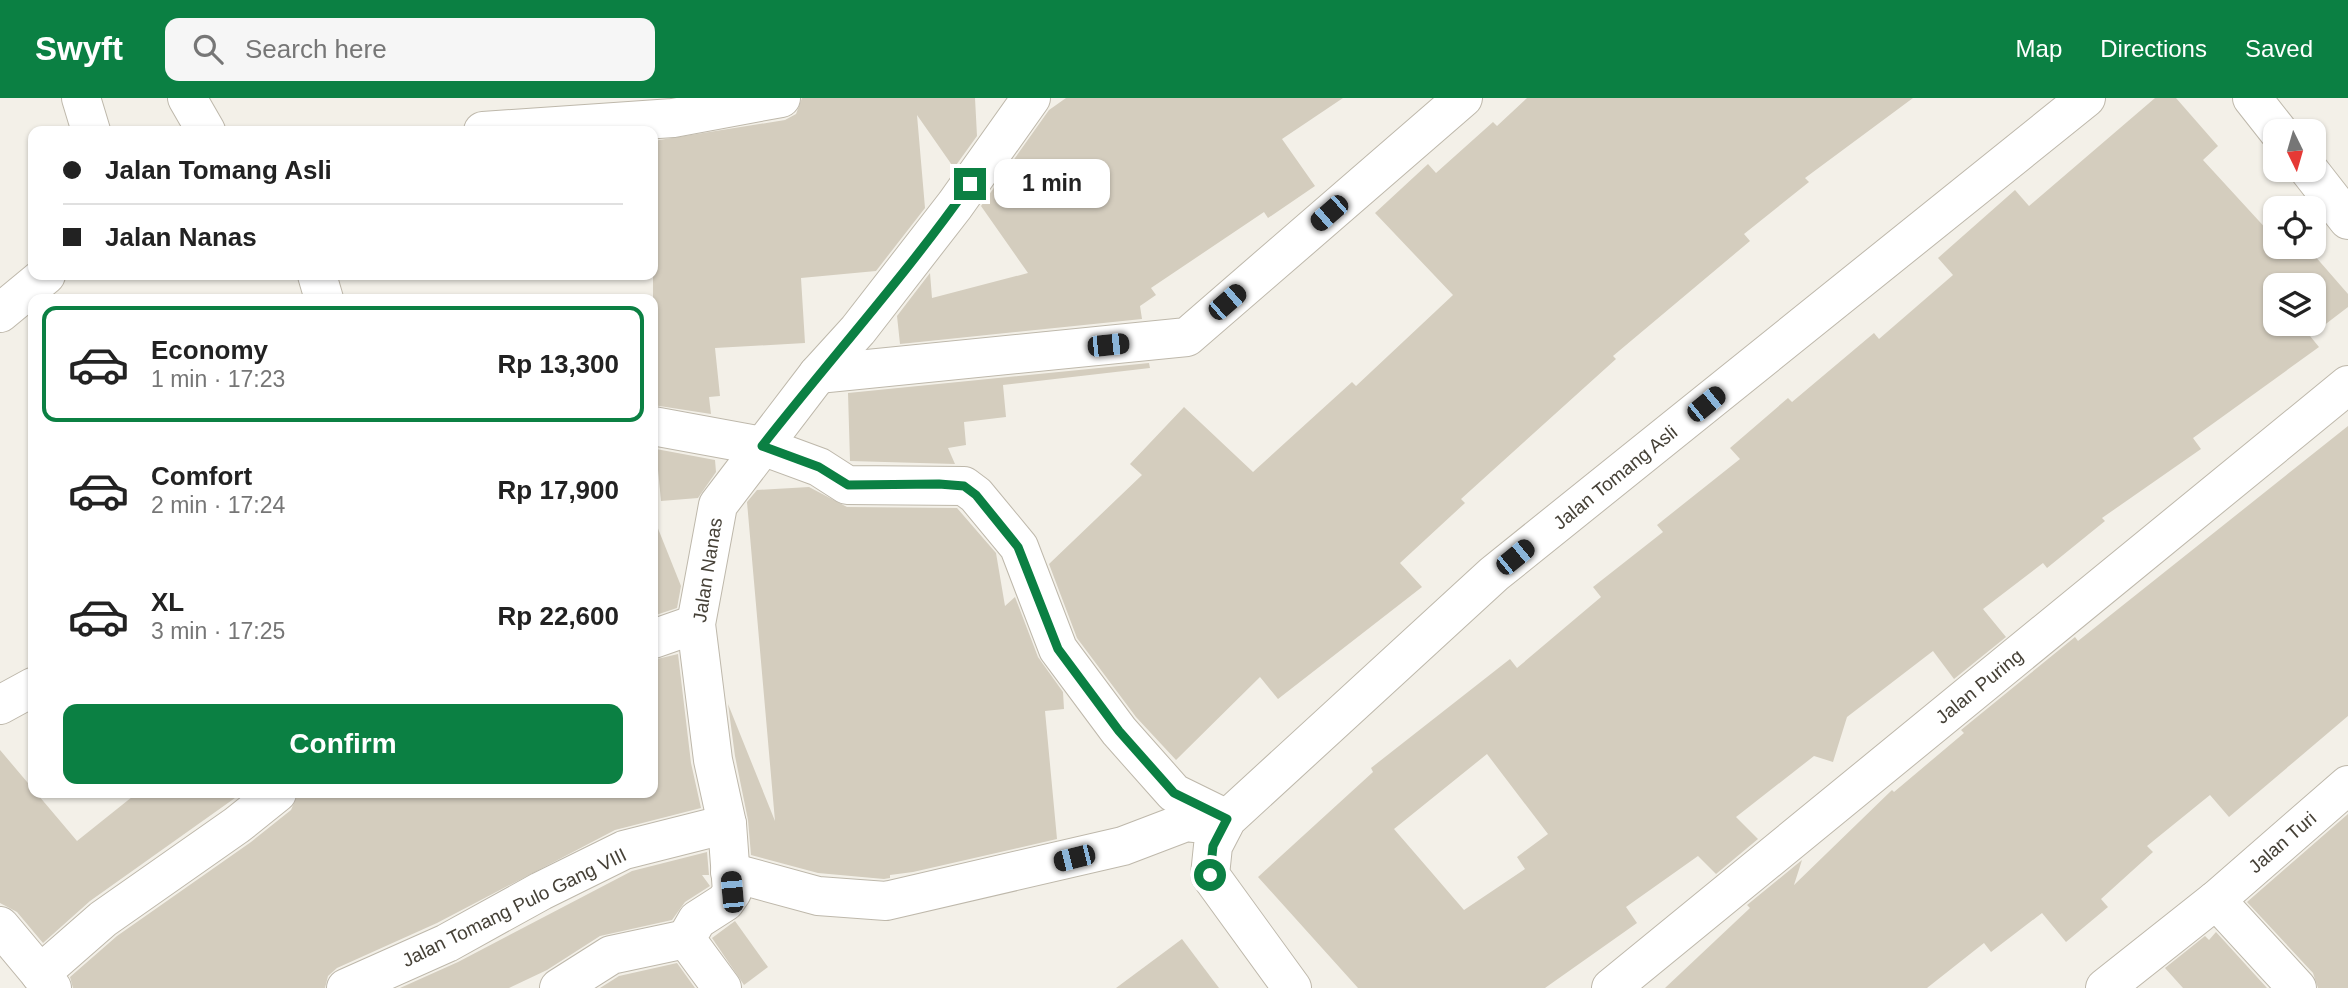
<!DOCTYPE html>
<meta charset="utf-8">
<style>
body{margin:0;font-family:Helvetica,sans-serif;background:#f6f6f6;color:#222;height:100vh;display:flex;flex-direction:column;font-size:26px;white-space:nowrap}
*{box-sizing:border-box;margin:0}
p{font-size:23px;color:#767676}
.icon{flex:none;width:38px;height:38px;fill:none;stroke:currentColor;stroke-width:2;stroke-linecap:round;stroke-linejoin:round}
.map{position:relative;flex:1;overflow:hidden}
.sheet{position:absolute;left:28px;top:196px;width:630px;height:504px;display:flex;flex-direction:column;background:#fff;border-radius:14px;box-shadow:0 2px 5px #0004}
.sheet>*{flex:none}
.guide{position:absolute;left:28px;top:28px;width:630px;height:154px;border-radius:14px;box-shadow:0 2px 5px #0004;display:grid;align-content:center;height:154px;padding:0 35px;background:#fff}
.needle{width:46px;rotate:175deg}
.controls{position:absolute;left:2263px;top:21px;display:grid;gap:14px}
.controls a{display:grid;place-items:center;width:63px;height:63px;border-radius:14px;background:#fff;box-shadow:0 2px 5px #0004;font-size:35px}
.end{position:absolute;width:32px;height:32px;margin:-16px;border:9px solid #0b8043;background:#fff;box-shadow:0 0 0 4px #fff}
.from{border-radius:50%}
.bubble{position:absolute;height:49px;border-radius:14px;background:#fff;box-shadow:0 2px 5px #0004;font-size:23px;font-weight:800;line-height:49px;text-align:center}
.car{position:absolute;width:21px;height:42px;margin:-21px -10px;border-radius:9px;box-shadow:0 0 5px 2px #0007;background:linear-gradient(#222 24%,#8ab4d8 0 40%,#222 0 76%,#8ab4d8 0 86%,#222 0)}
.guide b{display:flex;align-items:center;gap:24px;height:66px;font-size:26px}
.guide b+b{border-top:2px solid #e0e0e0}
.guide i{width:18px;height:18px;background:#222}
ul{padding:12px 0 0;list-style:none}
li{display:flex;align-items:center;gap:21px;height:116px;margin:0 14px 10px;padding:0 21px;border:4px solid transparent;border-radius:14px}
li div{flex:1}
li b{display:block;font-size:26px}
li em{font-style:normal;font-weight:800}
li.current{border-color:#0b8043}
li>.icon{width:63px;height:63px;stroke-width:1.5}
.primary-button{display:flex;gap:14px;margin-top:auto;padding:14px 35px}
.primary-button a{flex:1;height:80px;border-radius:14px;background:#0b8043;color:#fff;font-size:28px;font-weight:800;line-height:80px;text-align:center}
header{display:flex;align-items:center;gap:42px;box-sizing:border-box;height:98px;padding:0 35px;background:#0b8043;color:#fff}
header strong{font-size:33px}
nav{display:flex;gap:38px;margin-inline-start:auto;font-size:24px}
.search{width:490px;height:63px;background:#f6f6f6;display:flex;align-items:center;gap:18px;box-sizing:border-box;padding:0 24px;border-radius:14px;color:#767676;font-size:26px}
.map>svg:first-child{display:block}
.building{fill:#d4cdbe;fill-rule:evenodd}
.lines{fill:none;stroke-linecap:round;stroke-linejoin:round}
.minor-casing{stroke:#beb8ab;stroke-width:40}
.minor{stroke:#fff;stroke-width:38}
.route{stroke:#0b8043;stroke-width:9}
.labels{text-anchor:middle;stroke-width:6;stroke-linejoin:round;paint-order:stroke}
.street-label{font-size:19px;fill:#464137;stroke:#fff}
</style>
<header>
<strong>Swyft</strong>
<div class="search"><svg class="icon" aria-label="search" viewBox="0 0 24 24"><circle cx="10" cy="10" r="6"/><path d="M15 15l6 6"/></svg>Search here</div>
<nav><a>Map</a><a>Directions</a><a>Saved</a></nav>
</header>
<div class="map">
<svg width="2348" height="890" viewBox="0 0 2348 890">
<rect width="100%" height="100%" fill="#f3f0e8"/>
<g class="building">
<path d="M802,0h173l2,38 -23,32 -37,-53 8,93 -49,63 -75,7 4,65 -90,5 5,48 -11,1 2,17 -58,-9v-264l132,-21 11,-6z"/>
<path d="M1066,0h277l-61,41 33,47 -47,32 -4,-6 -113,76 5,7 -16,11 2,13 -242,25 -3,-28 33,-43 2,25 96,-25 -47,-67 68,-96z"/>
<path d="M1527,0h386l-108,80 4,4 -65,52 6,7 -137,115 3,3 -155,140 4,4 -65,60 22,24 -144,112 -18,-22 -84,83 -40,-43 -59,-79 -28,-74 93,-89 -12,-11 54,-57 69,65 99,-90 4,4 97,-91 -78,-82 53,-49 8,9 57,-51 4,4z"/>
<path d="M2155,0h21l42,48 -15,14 67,73 5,-3v17h32l41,47v13l-38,29 9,11 -126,91 8,11 -99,69 3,3 -58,47 -4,-5 -60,46 23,28 -52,42 -21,-28 -86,66 -14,45 -19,-6 -78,61 22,22 -42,35 -18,-18 -72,51 11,16 -92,65h-187l-100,-111 115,-105 -2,-4 139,-109 7,9 84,-71 -8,-10 70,-55 -6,-7 83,-66 -10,-11 58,-50 4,4 82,-69 5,6 74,-64 -15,-17 77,-68 14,16zM2275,187h39v39h-39zM1487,656l61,80 -31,23 8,12 -61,41 -70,-81z"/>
<path d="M1149,265l1,5 -147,17 3,32 -42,5 2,23 -18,3 7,16 -105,-3 -2,-68z"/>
<path d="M2348,328v290l-119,101 -19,-22 -63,51 6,6 -52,47 7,8 -42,35 -24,-29 -51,39 -7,-9 -57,45h-262l85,-80 -3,-3 55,-45 -8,25 98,-95 2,2 70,-59 -3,-3 114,-93 3,4z"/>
<path d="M656,351l59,11 1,12 -18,26 -37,3z"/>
<path d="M809,389l38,20 110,1 39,45 9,53 10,-9 23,60 25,35 1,17 -19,2 12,128 -144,33 -23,3v3l-6,1 -66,-6 -67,-18 -3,-35 -13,-64 -7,-52 47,117 -28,-319 10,-12z"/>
<path d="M655,423l26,65 -4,22 -24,8z"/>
<path d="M678,556l13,109 10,45 -86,22 -178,93 -100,45 -9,8 -3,12h-252l-3,-11 47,-41 134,-94 40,-32 7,-17h355v-133z"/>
<path d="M0,652l77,91 60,-48h105l-152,108 -47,42 -26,-31 -17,-9z"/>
<path d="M2348,716v174h-30l-5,-15 -66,-71z"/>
<path d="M707,754l2,23h-7l8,11 -25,16 -13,18 -72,16 -53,34 -38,18h-109l58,-26 174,-91z"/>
<path d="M735,823l33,46 -24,18 -32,-47z"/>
<path d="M2216,834l51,56h-84l-18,-20 40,-32 4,4z"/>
<path d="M1182,841l37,49h-103z"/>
<path d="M677,865l18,25h-95l19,-12z"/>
</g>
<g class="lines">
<g class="minor-casing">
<g id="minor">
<path d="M81,0l10,33"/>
<path d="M187,0l19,33"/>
<path d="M2252,0l26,33"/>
<path d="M483,33l190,-13 108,-20"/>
<path d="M2309,72l39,50"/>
<path d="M317,177l7,24"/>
<path d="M0,215l46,-38"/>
<path d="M818,276l369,-37 276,-239"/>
<path d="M653,328l109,20 57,21 28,18 117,1 12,9 43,52 39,102 61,82 55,62 53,26"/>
<path d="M653,541l43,-15"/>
<path d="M0,607l33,-18"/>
<path d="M730,774l88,24 68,5 237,-55 63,-24 37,4"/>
<path d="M2216,802l81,88"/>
<path d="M0,828l52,62"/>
<path d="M40,876l63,-55 134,-94 40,-32"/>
<path d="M346,890l101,-45 94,-52 83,-41 103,-26"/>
<path d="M559,890l52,-33 75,-16"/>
<path d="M722,890l-36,-49 11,-19 28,-18 7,-10 -5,-68 -14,-64 -17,-136 22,-119 100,-131 40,-44 97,-125 76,-107"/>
<path d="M1292,890l-82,-113 3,-29 14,-27 267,-245 592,-476"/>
<path d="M1611,890l737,-603"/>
<path d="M2105,890l111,-88 132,-115"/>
</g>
</g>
<use href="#minor" class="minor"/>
</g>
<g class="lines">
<path class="route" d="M970,86c-64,91 -139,174 -208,262l57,21 29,18 91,-1 25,2 12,9 42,52 40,102 61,82 55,62 53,26 -14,27 -3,29"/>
</g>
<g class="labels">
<g class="street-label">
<text transform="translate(1615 379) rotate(-39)" y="7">Jalan Tomang Asli</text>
<text transform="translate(707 472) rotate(-81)" y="7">Jalan Nanas</text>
<text transform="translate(1979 588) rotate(-39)" y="7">Jalan Puring</text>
<text transform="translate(2282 744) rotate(-41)" y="7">Jalan Turi</text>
<text transform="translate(514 809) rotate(-26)" y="7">Jalan Tomang Pulo Gang VIII</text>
</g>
</g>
</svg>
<div class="controls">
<a><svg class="needle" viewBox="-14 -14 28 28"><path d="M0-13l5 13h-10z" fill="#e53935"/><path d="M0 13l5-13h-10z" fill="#767676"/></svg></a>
<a><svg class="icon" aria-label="locate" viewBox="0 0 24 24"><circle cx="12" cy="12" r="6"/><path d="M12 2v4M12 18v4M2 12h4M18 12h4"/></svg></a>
<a><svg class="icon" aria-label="layers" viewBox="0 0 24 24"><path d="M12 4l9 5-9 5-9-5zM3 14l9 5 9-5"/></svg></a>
</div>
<i class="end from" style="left:1210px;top:777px"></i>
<i class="end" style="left:970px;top:86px"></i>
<div class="bubble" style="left:994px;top:61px;width:116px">1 min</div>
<i class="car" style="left:1329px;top:115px;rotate:229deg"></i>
<i class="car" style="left:1227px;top:204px;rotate:49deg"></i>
<i class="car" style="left:1108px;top:247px;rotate:84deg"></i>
<i class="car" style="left:1706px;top:306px;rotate:51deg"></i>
<i class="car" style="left:1515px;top:459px;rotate:51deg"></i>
<i class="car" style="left:1074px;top:760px;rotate:256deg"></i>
<i class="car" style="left:732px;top:794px;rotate:355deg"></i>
<div class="guide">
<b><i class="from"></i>Jalan Tomang Asli</b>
<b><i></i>Jalan Nanas</b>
</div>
<section class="sheet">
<ul>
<li class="current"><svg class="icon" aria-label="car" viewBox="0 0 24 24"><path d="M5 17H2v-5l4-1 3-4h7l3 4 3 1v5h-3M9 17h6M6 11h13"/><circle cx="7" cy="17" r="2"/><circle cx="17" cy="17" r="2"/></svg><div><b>Economy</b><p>1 min · 17:23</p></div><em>Rp 13,300</em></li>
<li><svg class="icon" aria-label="car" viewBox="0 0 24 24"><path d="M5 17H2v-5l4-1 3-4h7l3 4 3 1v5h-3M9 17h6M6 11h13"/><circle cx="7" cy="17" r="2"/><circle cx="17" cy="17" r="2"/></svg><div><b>Comfort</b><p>2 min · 17:24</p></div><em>Rp 17,900</em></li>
<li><svg class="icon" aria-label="car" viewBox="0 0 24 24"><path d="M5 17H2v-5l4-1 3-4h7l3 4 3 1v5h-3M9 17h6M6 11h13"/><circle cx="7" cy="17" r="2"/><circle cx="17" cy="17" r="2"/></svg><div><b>XL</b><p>3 min · 17:25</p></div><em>Rp 22,600</em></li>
</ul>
<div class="primary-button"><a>Confirm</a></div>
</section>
</div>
